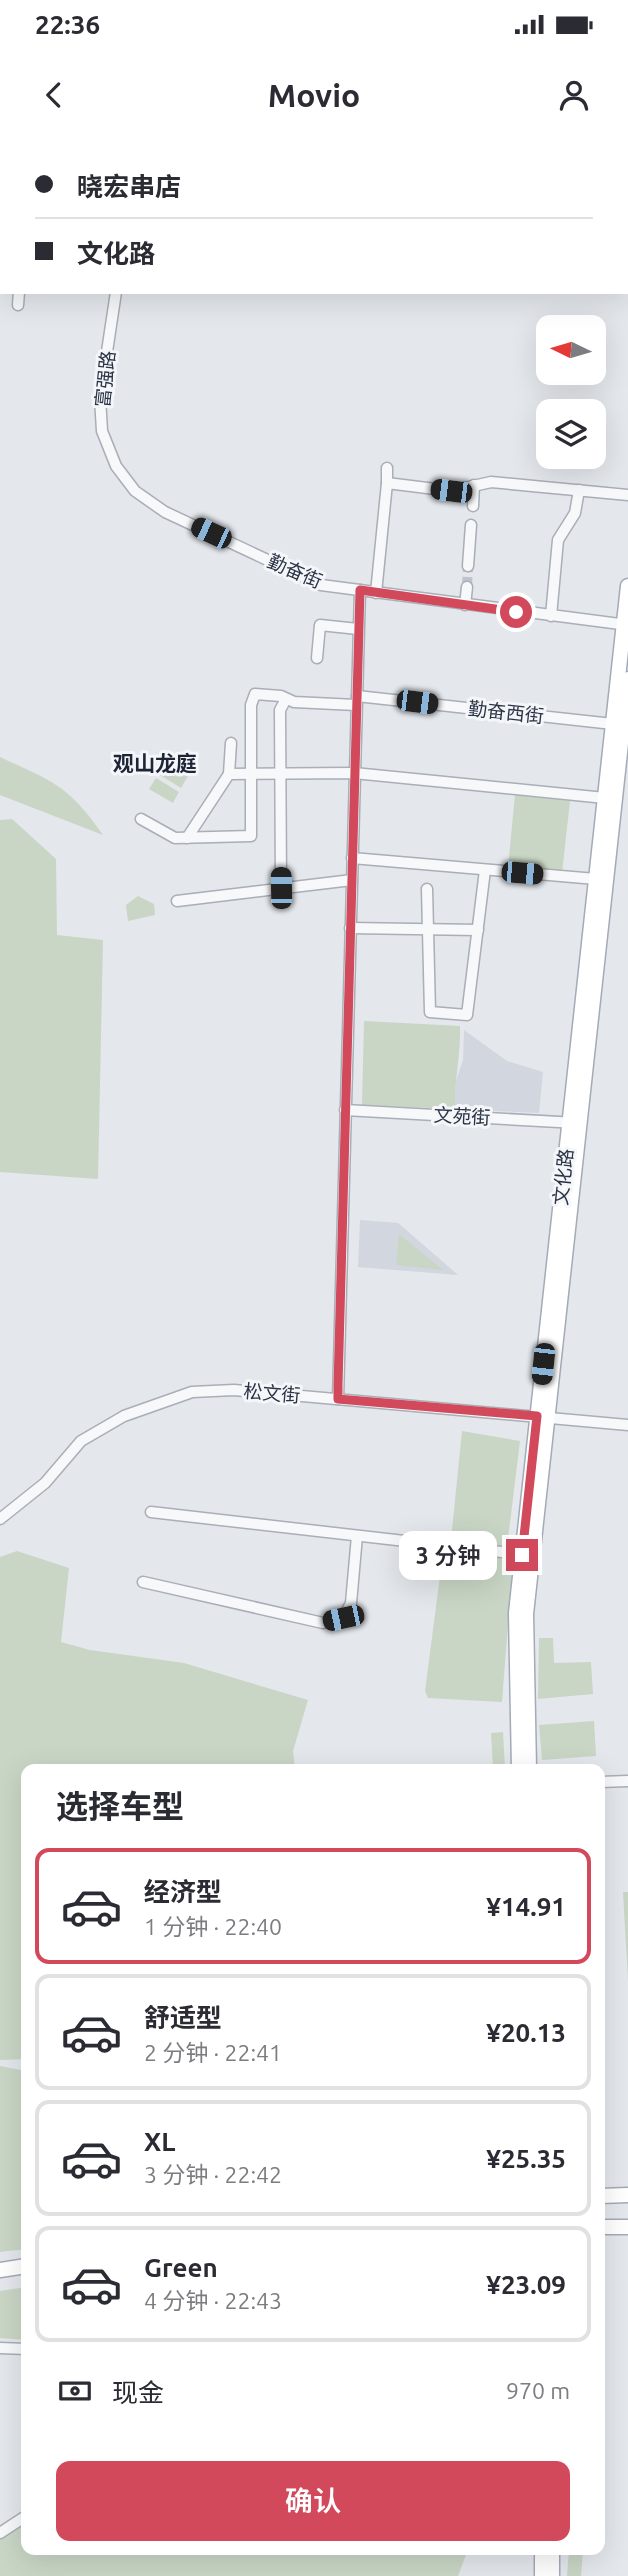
<!DOCTYPE html>
<html lang="zh">
<meta charset="utf-8">
<style>
body{margin:0;font-family:Ubuntu,"Noto Sans SC",sans-serif;background:#f7f7f7;color:#2b2b33;height:100vh;display:flex;flex-direction:column;font-size:26px;white-space:nowrap}
*{box-sizing:border-box;margin:0}
p{font-size:23px;color:#7c7c81}
.icon{flex:none;width:38px;height:38px;fill:none;stroke:currentColor;stroke-width:2;stroke-linecap:round;stroke-linejoin:round}
.map{position:relative;flex:1;overflow:hidden}
.details{position:absolute;left:21px;top:1624px;width:584px;height:791px;display:flex;flex-direction:column;background:#fff;border-radius:14px;box-shadow:0 7px 28px #0002}
.details>*{flex:none}
.top-card{position:absolute;left:0px;top:0px;width:628px;height:154px;box-shadow:0 7px 28px #0002;display:grid;align-content:center;height:154px;padding:0 35px;background:#fff}
.needle{width:46px;rotate:275deg}
.controls{position:absolute;left:536px;top:175px;display:grid;gap:14px}
.controls a{display:grid;place-items:center;width:70px;height:70px;border-radius:14px;background:#fff;box-shadow:0 7px 28px #0002;font-size:35px}
.end{position:absolute;width:32px;height:32px;margin:-16px;border:9px solid #d1495b;background:#fff;box-shadow:0 0 0 4px #fff}
.from{border-radius:50%}
.bubble{position:absolute;height:49px;border-radius:14px;background:#fff;box-shadow:0 7px 28px #0002;font-size:23px;font-weight:600;line-height:49px;text-align:center}
.car{position:absolute;width:21px;height:42px;margin:-21px -10px;border-radius:9px;box-shadow:0 0 5px 2px #0007;background:linear-gradient(#222 24%,#8ab4d8 0 40%,#222 0 76%,#8ab4d8 0 86%,#222 0)}
.top-card b{display:flex;align-items:center;gap:24px;height:66px;font-size:26px}
.top-card b+b{border-top:2px solid #e1e1e2}
.top-card i{width:18px;height:18px;background:#2b2b33}
ul{padding:0;list-style:none}
li{display:flex;align-items:center;gap:21px;height:116px;margin:0 14px 10px;padding:0 21px;border:4px solid #e1e1e2;border-radius:14px}
li div{flex:1}
li b{display:block;font-size:26px}
li em{font-style:normal;font-weight:600}
li.on{border-color:#d1495b}
li>.icon{width:63px;height:63px;stroke-width:1.5}
h2{padding:0 35px;font-size:32px;line-height:84px}
.pay{display:flex;align-items:center;gap:18px;height:77px;padding:0 35px;font-size:26px}
.pay p{margin-inline-start:auto}
.button{display:flex;gap:14px;margin-top:auto;padding:14px 35px}
.button a{flex:1;height:80px;border-radius:14px;background:#d1495b;color:#fff;font-size:28px;font-weight:600;line-height:80px;text-align:center}
.status{display:flex;justify-content:space-between;align-items:center;height:49px;padding:0 35px;background:#fff;direction:ltr}
.status svg{height:19px;fill:currentColor}
header{display:flex;justify-content:space-between;align-items:center;height:91px;padding:0 35px;background:#fff;font-size:32px;font-weight:600}
.map>svg:first-child{display:block}
.built{fill:#d2d6de}
.green{fill:#c9d6c5}
.lines{fill:none;stroke-linecap:round;stroke-linejoin:round}
.minor-tunnel{stroke:#bfc3cb;stroke-width:10;stroke-dasharray:10 5;stroke-linecap:butt}
.minor-casing{stroke:#a9aeb7;stroke-width:13}
.major-casing{stroke:#a3abb8;stroke-width:17}
.minor{stroke:#f7f8fa;stroke-width:10}
.major{stroke:#fff;stroke-width:14}
.route{stroke:#d1495b;stroke-width:9}
.labels{text-anchor:middle;stroke-width:6;stroke-linejoin:round;paint-order:stroke}
.street-label{font-size:19px;fill:#2b3445;stroke:#f4f6f9}
.neighbourhood-label{font-size:21px;font-weight:bold;fill:#1d2536;stroke:#f4f6f9}
</style>
<div class="status"><b>22:36</b><svg viewBox="0 0 49 12"><path d="M0 12V9h3v3zM5 12V6h3v6zM10 12V3h3v9zM15 12V0h3v12zM26 1h20v11H26zM47 4h2v5h-2z"/></svg></div>
<header><svg class="icon" aria-label="back" viewBox="0 0 24 24"><path d="M15 5l-7 7 7 7"/></svg>Movio<svg class="icon" aria-label="person" viewBox="0 0 24 24"><circle cx="12" cy="8" r="4"/><path d="M4 21q1-7 8-7t8 7"/></svg></header>
<div class="map">
<svg width="628" height="2436" viewBox="0 0 628 2436">
<rect width="100%" height="100%" fill="#e4e7ec"/>
<g class="built">
<path d="M464,890l43,31 36,11 -4,41 -85,-4 2,-28 7,-21z"/>
<path d="M360,1080l38,3 60,52 -100,-8z"/>
</g>
<g class="green">
<path d="M0,617c54,25 68,28 103,78l-103,-40z"/>
<path d="M168,623l20,13 -7,12 -21,-13z"/>
<path d="M156,638l23,14 -6,11 -24,-14z"/>
<path d="M515,655l55,6 -8,72 -54,-6z"/>
<path d="M12,679l44,40 1,76 46,5 -5,239 -98,-7v-352z"/>
<path d="M138,756l16,8 1,11 -27,6 -2,-16z"/>
<path d="M364,881l96,5c1,28 -6,54 -5,83l-93,-4z"/>
<path d="M399,1094l44,36 -47,-5z"/>
<path d="M462,1291l58,10 -13,106 -56,-7z"/>
<path d="M17,1411l52,17 -8,74 29,8 94,13 124,37 -15,51 2,18h-269v290l-26,1v-503z"/>
<path d="M443,1413l70,6 -11,143 -74,-4 -3,-7z"/>
<path d="M539,1498h14l1,25 37,-1 2,32 -55,5z"/>
<path d="M594,1581l2,35 -54,4 -3,-35z"/>
<path d="M503,1592l2,37h-12l-2,-36z"/>
<path d="M623,1752h5v89z"/>
<path d="M0,1926l26,5v178l-26,3z"/>
<path d="M26,2147v53l-26,-2v-47z"/>
<path d="M26,2379v31h453l-12,2 -9,24h-458v-38z"/>
<path d="M569,2410h14l-2,26h-14z"/>
</g>
<g class="lines">
<path class="minor-tunnel" d="M467,447l1,-21"/>
<g class="minor-casing">
<g id="minor">
<path d="M36,2v-2"/>
<path d="M117,2v-2"/>
<path d="M137,2l1,-2"/>
<path d="M427,2v-2"/>
<path d="M626,133h2"/>
<path d="M116,152l-16,106 2,33 14,35 19,25 30,21 156,73 307,40"/>
<path d="M18,165l1,-13"/>
<path d="M387,343v-15"/>
<path d="M473,366l1,-21"/>
<path d="M468,426l3,-41"/>
<path d="M376,453l11,-110 64,8 40,-9 137,13"/>
<path d="M465,465l2,-18"/>
<path d="M551,476l7,-76 17,-27 4,-23"/>
<path d="M317,518l3,-33 38,4"/>
<path d="M357,556l256,28"/>
<path d="M231,603l-2,31 125,-1 251,25"/>
<path d="M141,679l34,19 76,-2v-131l4,-11 26,2 13,6 62,3"/>
<path d="M187,698l42,-64"/>
<path d="M352,718l244,21"/>
<path d="M281,748l-1,-178 6,-11"/>
<path d="M427,749l3,123 37,3 18,-145"/>
<path d="M177,761l175,-21"/>
<path d="M350,788l128,2"/>
<path d="M345,970l232,13"/>
<path d="M338,1259l22,-809"/>
<path d="M151,1372l376,43"/>
<path d="M0,1379l45,-36 36,-42 43,-25 68,-24 42,-2 394,35"/>
<path d="M143,1442l180,41 20,-5 8,-15 6,-67"/>
<path d="M600,1642l28,-1"/>
<path d="M0,2208l26,1"/>
<path d="M0,2393l26,-17"/>
</g>
</g>
<g class="major-casing">
<g id="major">
<path d="M519,1629l-3,-156 112,-1027"/>
<path d="M529,1629l-3,-155 102,-935"/>
<path d="M600,2056l28,-1"/>
<path d="M600,2087h28"/>
<path d="M0,2130l26,-4"/>
<path d="M542,2436v-26"/>
<path d="M552,2436v-26"/>
</g>
</g>
<use href="#minor" class="minor"/>
<use href="#major" class="major"/>
</g>
<g class="lines">
<path class="route" d="M516,472l-156,-22 -22,795v14l199,17 -15,139"/>
</g>
<g class="labels">
<g class="street-label">
<text transform="translate(105 239) rotate(-84)" y="7">富强路</text>
<text transform="translate(295 431) rotate(23)" y="7">勤奋街</text>
<text transform="translate(506 572) rotate(6)" y="7">勤奋西街</text>
<text transform="translate(462 976) rotate(3)" y="7">文苑街</text>
<text transform="translate(563 1037) rotate(-84)" y="7">文化路</text>
<text transform="translate(272 1253) rotate(5)" y="7">松文街</text>
</g>
<g class="neighbourhood-label">
<text x="155" y="631">观山龙庭</text>
</g>
</g>
</svg>
<div class="controls">
<a><svg class="needle" viewBox="-14 -14 28 28"><path d="M0-13l5 13h-10z" fill="#e53935"/><path d="M0 13l5-13h-10z" fill="#7c7c81"/></svg></a>
<a><svg class="icon" aria-label="layers" viewBox="0 0 24 24"><path d="M12 4l9 5-9 5-9-5zM3 14l9 5 9-5"/></svg></a>
</div>
<i class="end from" style="left:516px;top:472px"></i>
<i class="end" style="left:522px;top:1415px"></i>
<div class="bubble" style="left:399px;top:1391px;width:98px">3 分钟</div>
<i class="car" style="left:451px;top:351px;rotate:277deg"></i>
<i class="car" style="left:211px;top:393px;rotate:295deg"></i>
<i class="car" style="left:417px;top:562px;rotate:97deg"></i>
<i class="car" style="left:522px;top:733px;rotate:95deg"></i>
<i class="car" style="left:281px;top:748px;rotate:359deg"></i>
<i class="car" style="left:543px;top:1224px;rotate:186deg"></i>
<i class="car" style="left:343px;top:1478px;rotate:258deg"></i>
<div class="top-card">
<b><i class="from"></i>晓宏串店</b>
<b><i></i>文化路</b>
</div>
<section class="details">
<h2>选择车型</h2>
<ul>
<li class="on"><svg class="icon" aria-label="car" viewBox="0 0 24 24"><path d="M5 17H2v-5l4-1 3-4h7l3 4 3 1v5h-3M9 17h6M6 11h13"/><circle cx="7" cy="17" r="2"/><circle cx="17" cy="17" r="2"/></svg><div><b>经济型</b><p>1 分钟 · 22:40</p></div><em>¥14.91</em></li>
<li><svg class="icon" aria-label="car" viewBox="0 0 24 24"><path d="M5 17H2v-5l4-1 3-4h7l3 4 3 1v5h-3M9 17h6M6 11h13"/><circle cx="7" cy="17" r="2"/><circle cx="17" cy="17" r="2"/></svg><div><b>舒适型</b><p>2 分钟 · 22:41</p></div><em>¥20.13</em></li>
<li><svg class="icon" aria-label="car" viewBox="0 0 24 24"><path d="M5 17H2v-5l4-1 3-4h7l3 4 3 1v5h-3M9 17h6M6 11h13"/><circle cx="7" cy="17" r="2"/><circle cx="17" cy="17" r="2"/></svg><div><b>XL</b><p>3 分钟 · 22:42</p></div><em>¥25.35</em></li>
<li><svg class="icon" aria-label="car" viewBox="0 0 24 24"><path d="M5 17H2v-5l4-1 3-4h7l3 4 3 1v5h-3M9 17h6M6 11h13"/><circle cx="7" cy="17" r="2"/><circle cx="17" cy="17" r="2"/></svg><div><b>Green</b><p>4 分钟 · 22:43</p></div><em>¥23.09</em></li>
</ul>
<div class="pay"><svg class="icon" aria-label="cash" viewBox="0 0 24 24"><path d="M3 7h18v10H3z"/><circle cx="12" cy="12" r="2"/></svg>现金<p>970 m</p></div>
<div class="button"><a>确认</a></div>
</section>
</div>
